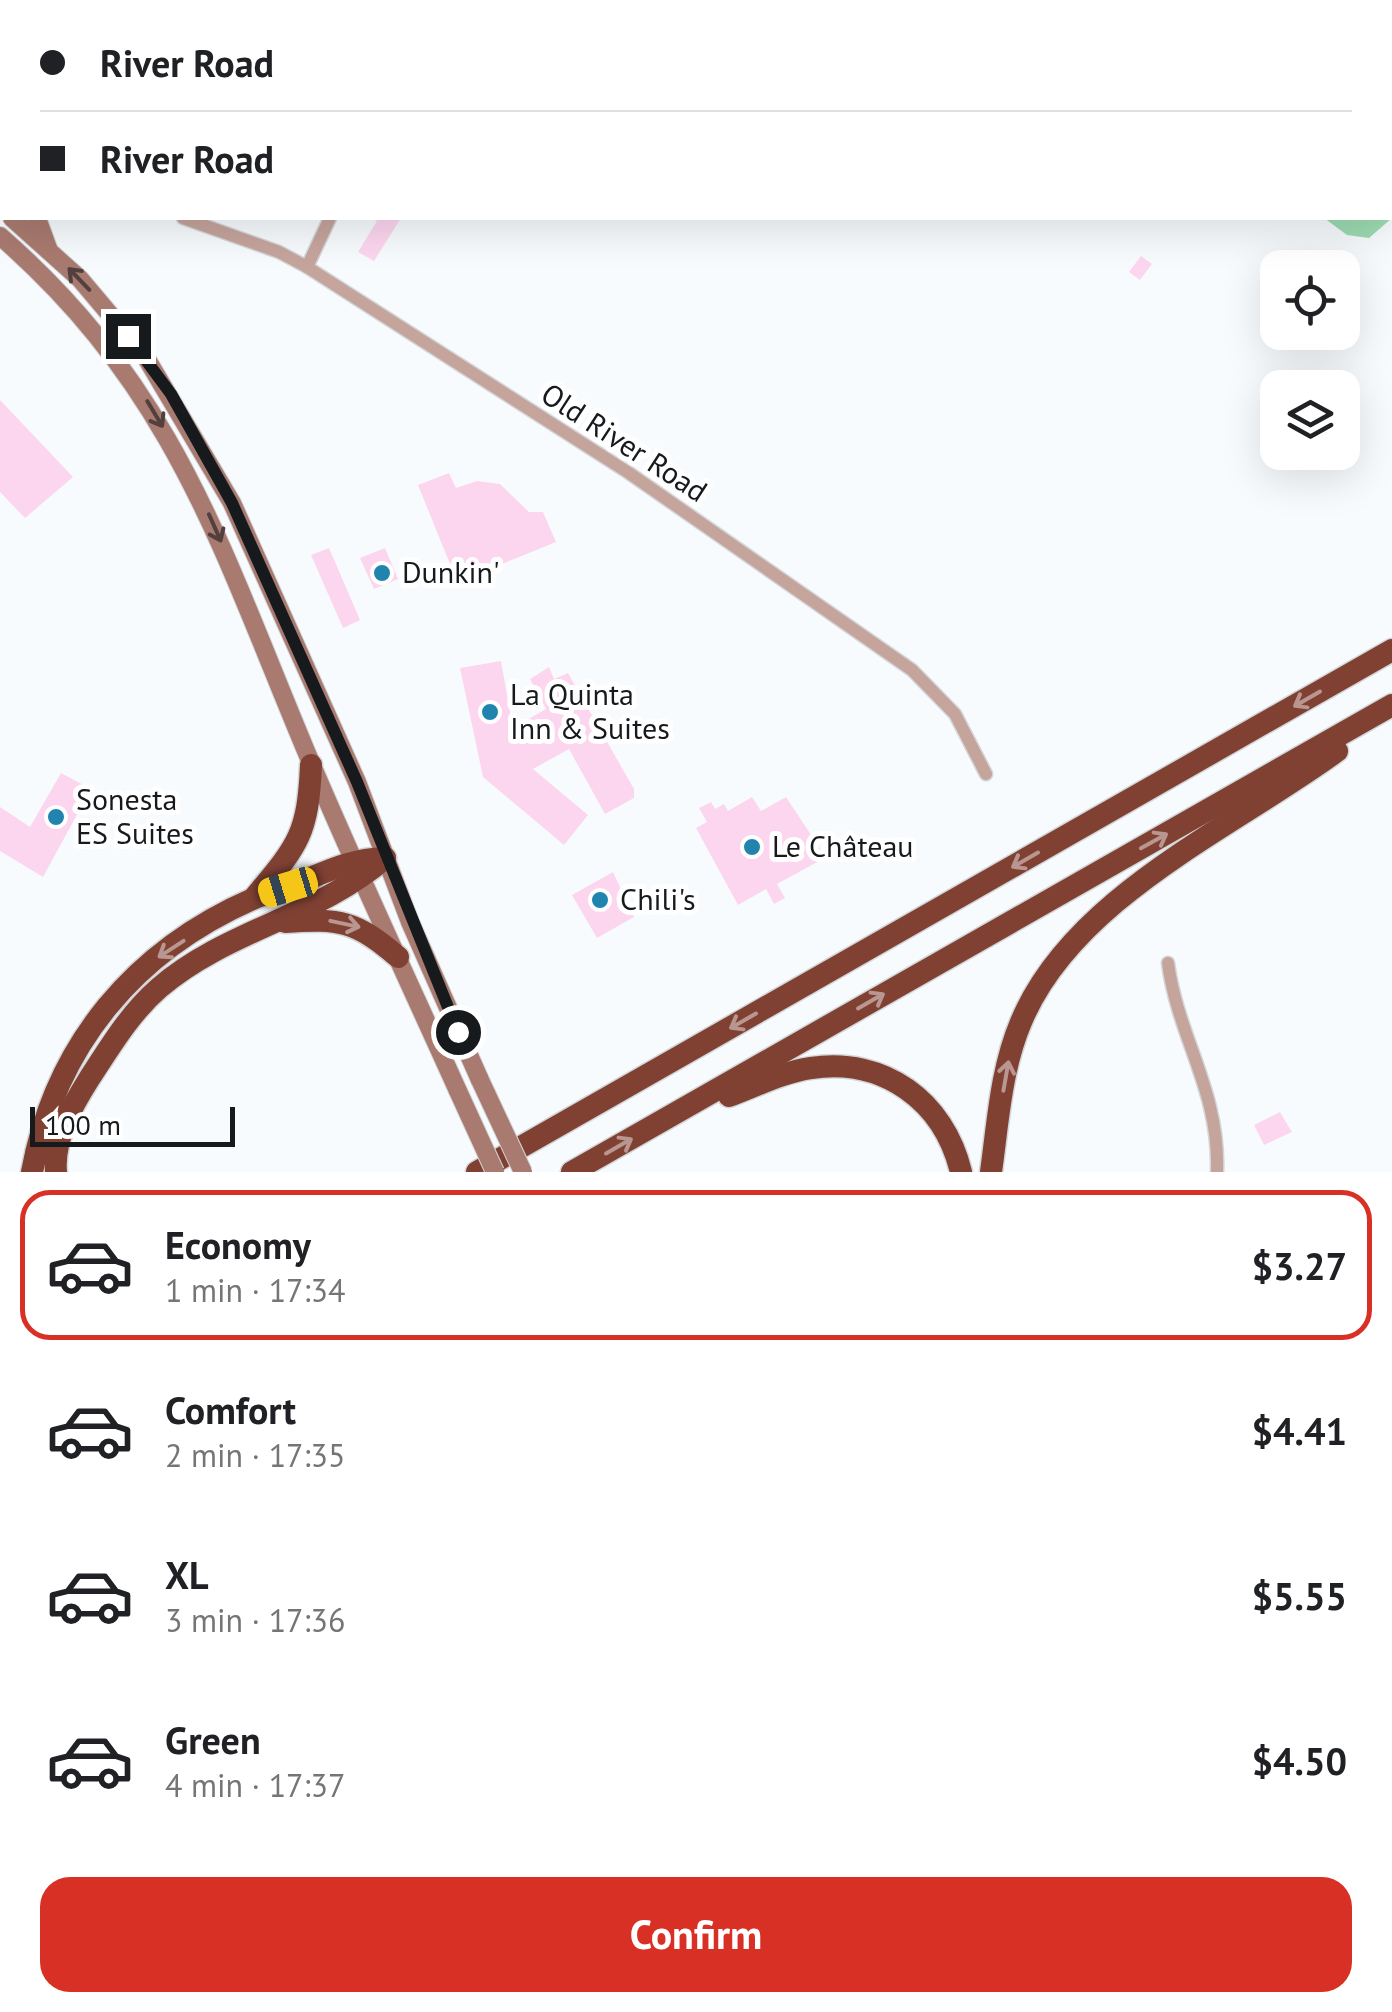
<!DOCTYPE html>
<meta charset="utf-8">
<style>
body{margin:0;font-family:"PT Sans",sans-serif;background:#f2f2f2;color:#202124;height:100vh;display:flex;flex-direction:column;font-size:38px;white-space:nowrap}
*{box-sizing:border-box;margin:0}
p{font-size:32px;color:#757577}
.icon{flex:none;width:55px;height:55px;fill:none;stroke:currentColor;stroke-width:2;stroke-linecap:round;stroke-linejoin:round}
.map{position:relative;height:1172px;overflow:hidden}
.details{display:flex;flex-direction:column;background:#fff;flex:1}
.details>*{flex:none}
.guide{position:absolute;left:0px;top:0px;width:1392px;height:220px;box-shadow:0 10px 40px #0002;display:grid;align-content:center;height:220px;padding:0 40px;background:#fff}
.fabs{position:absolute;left:1260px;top:250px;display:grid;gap:20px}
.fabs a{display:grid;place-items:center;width:100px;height:100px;border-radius:20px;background:#fff;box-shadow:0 10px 40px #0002;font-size:50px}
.scale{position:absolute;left:30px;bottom:25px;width:205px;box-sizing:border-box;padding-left:10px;border:5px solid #171a1c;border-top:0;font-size:28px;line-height:35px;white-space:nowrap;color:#171a1c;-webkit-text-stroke:8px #fff;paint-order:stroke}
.end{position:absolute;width:45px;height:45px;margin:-22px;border:12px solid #171a1c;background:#fff;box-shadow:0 0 0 5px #fff}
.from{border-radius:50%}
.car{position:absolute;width:30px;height:60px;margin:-30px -15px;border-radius:12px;box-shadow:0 0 8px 2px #0007;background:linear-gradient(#f5c518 24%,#345 0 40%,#f5c518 0 76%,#345 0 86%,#f5c518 0)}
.guide b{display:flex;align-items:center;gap:35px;height:95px;font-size:38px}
.guide b+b{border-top:2px solid #e0e0e0}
.guide i{width:25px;height:25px;background:#202124}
ul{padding:18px 0 0;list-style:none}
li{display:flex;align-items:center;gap:30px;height:150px;margin:0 20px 15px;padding:0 20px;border:5px solid transparent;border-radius:30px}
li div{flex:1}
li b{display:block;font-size:38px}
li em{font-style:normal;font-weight:700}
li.on{border-color:#d93025}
li>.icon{width:90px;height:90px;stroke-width:1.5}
.action{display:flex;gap:20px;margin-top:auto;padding:20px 40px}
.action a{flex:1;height:115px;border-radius:30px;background:#d93025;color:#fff;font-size:40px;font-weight:700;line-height:115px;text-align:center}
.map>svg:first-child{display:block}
.green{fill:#9cdbb2}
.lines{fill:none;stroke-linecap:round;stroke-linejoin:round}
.stream{stroke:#70c8de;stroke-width:4}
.building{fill:#fcd6ef}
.street-casing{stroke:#d4d7da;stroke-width:15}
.secondary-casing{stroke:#d4d7da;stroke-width:20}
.highway-casing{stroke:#d4d7da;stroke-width:25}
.street{stroke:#c5a49c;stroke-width:12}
.secondary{stroke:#a97a6f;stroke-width:18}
.highway{stroke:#804133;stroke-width:22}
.secondary-bridge-casing{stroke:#d4d7da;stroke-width:20;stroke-linecap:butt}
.secondary-bridge{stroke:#a97a6f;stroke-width:18}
.oneway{stroke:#51403d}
.oneway2{stroke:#b9968f}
.route{stroke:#171a1c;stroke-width:12}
.poi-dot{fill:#2184af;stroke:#fff;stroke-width:4}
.labels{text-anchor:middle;stroke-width:10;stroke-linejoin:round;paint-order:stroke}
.street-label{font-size:30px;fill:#171a1c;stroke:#fff}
.poi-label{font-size:30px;fill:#171a1c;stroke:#fff;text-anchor:start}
</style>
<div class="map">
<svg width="1392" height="1172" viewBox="0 0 1392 1172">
<rect width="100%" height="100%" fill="#f8fbfe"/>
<path class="green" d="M1392,52v166l-23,20 -22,-3 -23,-17h66z"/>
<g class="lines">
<path class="stream" d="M1390,83h2"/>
</g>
<g class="building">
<path d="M372,218h29l-27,43 -16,-9 19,-31z"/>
<path d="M1141,256l11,8 -12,16 -11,-8z"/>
<path d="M0,400l73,77 -48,41 -25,-26z"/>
<path d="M449,473l7,15 21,-7 23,3 29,28h14l13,30 -81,33 -5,-14 -18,8 -34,-84z"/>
<path d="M329,548l31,72 -17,8 -32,-73z"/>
<path d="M385,548l13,31 -24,10 -14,-31z"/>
<path d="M501,661l12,67 33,-19 -16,-30 19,-12 5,12 14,-6 66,116v9l-29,16 -36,-65 -36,20 55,46 -24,30 -81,-68 -23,-109z"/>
<path d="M61,773l30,16 -48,88 -43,-26v-44l30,20z"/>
<path d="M752,797l9,14 25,-14 35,53 -5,2 5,8 -44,24 8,14 -11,6 -8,-15 -28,16 -42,-77 11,-6 -8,-14 12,-6 4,7 9,-5 4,7z"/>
<path d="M613,872l21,45 -37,21 -25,-43z"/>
<path d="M1280,1112l12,20 -28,13 -10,-20z"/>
</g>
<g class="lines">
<g class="street-casing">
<g id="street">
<path d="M1088,0l1,2"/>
<path d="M1116,0v2"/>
<path d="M161,2l3,-2"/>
<path d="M205,2l3,-2"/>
<path d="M0,168l2,-3"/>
<path d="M0,198l2,-2"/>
<path d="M183,218l96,34 28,15 322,206 283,197 43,44 31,60"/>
<path d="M307,267l23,-49"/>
<path d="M1168,963c10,75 52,128 49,209"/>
</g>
</g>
<g class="secondary-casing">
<g id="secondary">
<path d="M0,154h2"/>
<path d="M0,207l2,2"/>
<path d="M12,218l68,61 65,77 87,147 125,279 53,140 70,158"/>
<path d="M37,218l11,30"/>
<path d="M0,236c175,153 220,310 306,515 48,114 101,227 152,340"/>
</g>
</g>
<g class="highway-casing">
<g id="highway">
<path d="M254,898c44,-53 54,-63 57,-133"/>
<path d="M285,922c55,-4 71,-1 113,35"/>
<path d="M729,1096c27,-10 54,-24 82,-28 73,-11 133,33 150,104"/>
<path d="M32,1172c24,-128 103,-222 223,-274 11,-5 24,-7 36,-12 33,-13 58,-27 94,-28"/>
<path d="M56,1172c-3,-33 16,-66 33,-93 21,-32 41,-66 70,-91 67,-58 160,-72 226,-130"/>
<path d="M477,1172l915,-522"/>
<path d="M572,1172l820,-467"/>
<path d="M991,1172c7,-50 10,-103 30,-150 52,-125 211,-194 316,-271"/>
</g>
</g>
<use href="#street" class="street"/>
<use href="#secondary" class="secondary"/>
<use href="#highway" class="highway"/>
<g class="secondary-bridge-casing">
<g id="secondary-bridge">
<path d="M480,1080l43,92"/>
<path d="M458,1091l37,81"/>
</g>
</g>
<use href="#secondary-bridge" class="secondary-bridge"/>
</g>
<defs><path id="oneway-shaft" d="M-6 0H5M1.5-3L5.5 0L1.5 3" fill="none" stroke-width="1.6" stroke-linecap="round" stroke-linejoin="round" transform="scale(2.5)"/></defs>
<g class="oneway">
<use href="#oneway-shaft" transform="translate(79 279) rotate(-134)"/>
<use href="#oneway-shaft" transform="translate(155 414) rotate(59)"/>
<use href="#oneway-shaft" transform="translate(215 528) rotate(66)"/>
</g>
<g class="oneway2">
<use href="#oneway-shaft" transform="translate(1307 699) rotate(150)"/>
<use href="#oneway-shaft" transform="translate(1154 841) rotate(-29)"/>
<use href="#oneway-shaft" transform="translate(1025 860) rotate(150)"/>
<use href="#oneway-shaft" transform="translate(345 924) rotate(12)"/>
<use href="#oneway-shaft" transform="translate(171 949) rotate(147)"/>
<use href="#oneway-shaft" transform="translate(871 1001) rotate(-30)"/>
<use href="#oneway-shaft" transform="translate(743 1021) rotate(150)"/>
<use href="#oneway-shaft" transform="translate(1006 1076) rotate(-80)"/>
<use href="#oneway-shaft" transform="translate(619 1146) rotate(-30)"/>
</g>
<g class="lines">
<path class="route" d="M128,336l43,58 61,109 125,279 101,250"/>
</g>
<g class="poi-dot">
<circle cx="382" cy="573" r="10"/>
<circle cx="490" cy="712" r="10"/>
<circle cx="56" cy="817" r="10"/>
<circle cx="752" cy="847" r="10"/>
<circle cx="600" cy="900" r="10"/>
</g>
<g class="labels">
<g class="street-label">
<text transform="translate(624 443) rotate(33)" y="10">Old River Road</text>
</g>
<g class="poi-label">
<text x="402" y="583">Dunkin'</text>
<text x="510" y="705">La Quinta<tspan x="510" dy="34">Inn &amp; Suites</tspan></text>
<text x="76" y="810">Sonesta<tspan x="76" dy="34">ES Suites</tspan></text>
<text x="772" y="857">Le Château</text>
<text x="620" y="910">Chili's</text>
</g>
</g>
</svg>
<div class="fabs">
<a><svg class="icon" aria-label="locate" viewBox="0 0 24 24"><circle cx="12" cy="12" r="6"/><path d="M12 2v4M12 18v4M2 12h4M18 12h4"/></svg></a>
<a><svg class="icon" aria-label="layers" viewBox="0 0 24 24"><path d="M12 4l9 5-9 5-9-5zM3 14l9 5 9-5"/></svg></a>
</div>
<div class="scale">100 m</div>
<i class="end from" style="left:458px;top:1032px"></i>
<i class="end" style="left:128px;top:336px"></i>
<i class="car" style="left:288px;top:887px;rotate:253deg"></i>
<div class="guide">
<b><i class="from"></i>River Road</b>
<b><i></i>River Road</b>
</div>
</div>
<section class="details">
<ul>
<li class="on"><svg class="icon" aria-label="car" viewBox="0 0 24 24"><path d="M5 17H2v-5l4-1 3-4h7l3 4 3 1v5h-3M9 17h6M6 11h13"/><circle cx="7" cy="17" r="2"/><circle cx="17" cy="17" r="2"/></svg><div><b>Economy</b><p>1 min · 17:34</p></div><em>$3.27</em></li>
<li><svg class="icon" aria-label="car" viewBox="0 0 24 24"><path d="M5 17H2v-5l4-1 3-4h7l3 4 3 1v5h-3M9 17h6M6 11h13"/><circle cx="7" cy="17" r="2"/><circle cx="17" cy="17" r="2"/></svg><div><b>Comfort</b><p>2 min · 17:35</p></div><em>$4.41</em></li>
<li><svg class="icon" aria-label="car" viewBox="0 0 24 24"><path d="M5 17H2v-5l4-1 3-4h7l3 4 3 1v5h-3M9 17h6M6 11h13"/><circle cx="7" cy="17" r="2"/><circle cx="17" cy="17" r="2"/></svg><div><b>XL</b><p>3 min · 17:36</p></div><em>$5.55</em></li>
<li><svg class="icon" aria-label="car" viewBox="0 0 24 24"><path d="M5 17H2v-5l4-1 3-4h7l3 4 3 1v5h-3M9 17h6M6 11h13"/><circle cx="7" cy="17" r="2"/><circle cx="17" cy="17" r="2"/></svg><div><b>Green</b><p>4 min · 17:37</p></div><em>$4.50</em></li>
</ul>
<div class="action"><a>Confirm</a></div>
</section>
